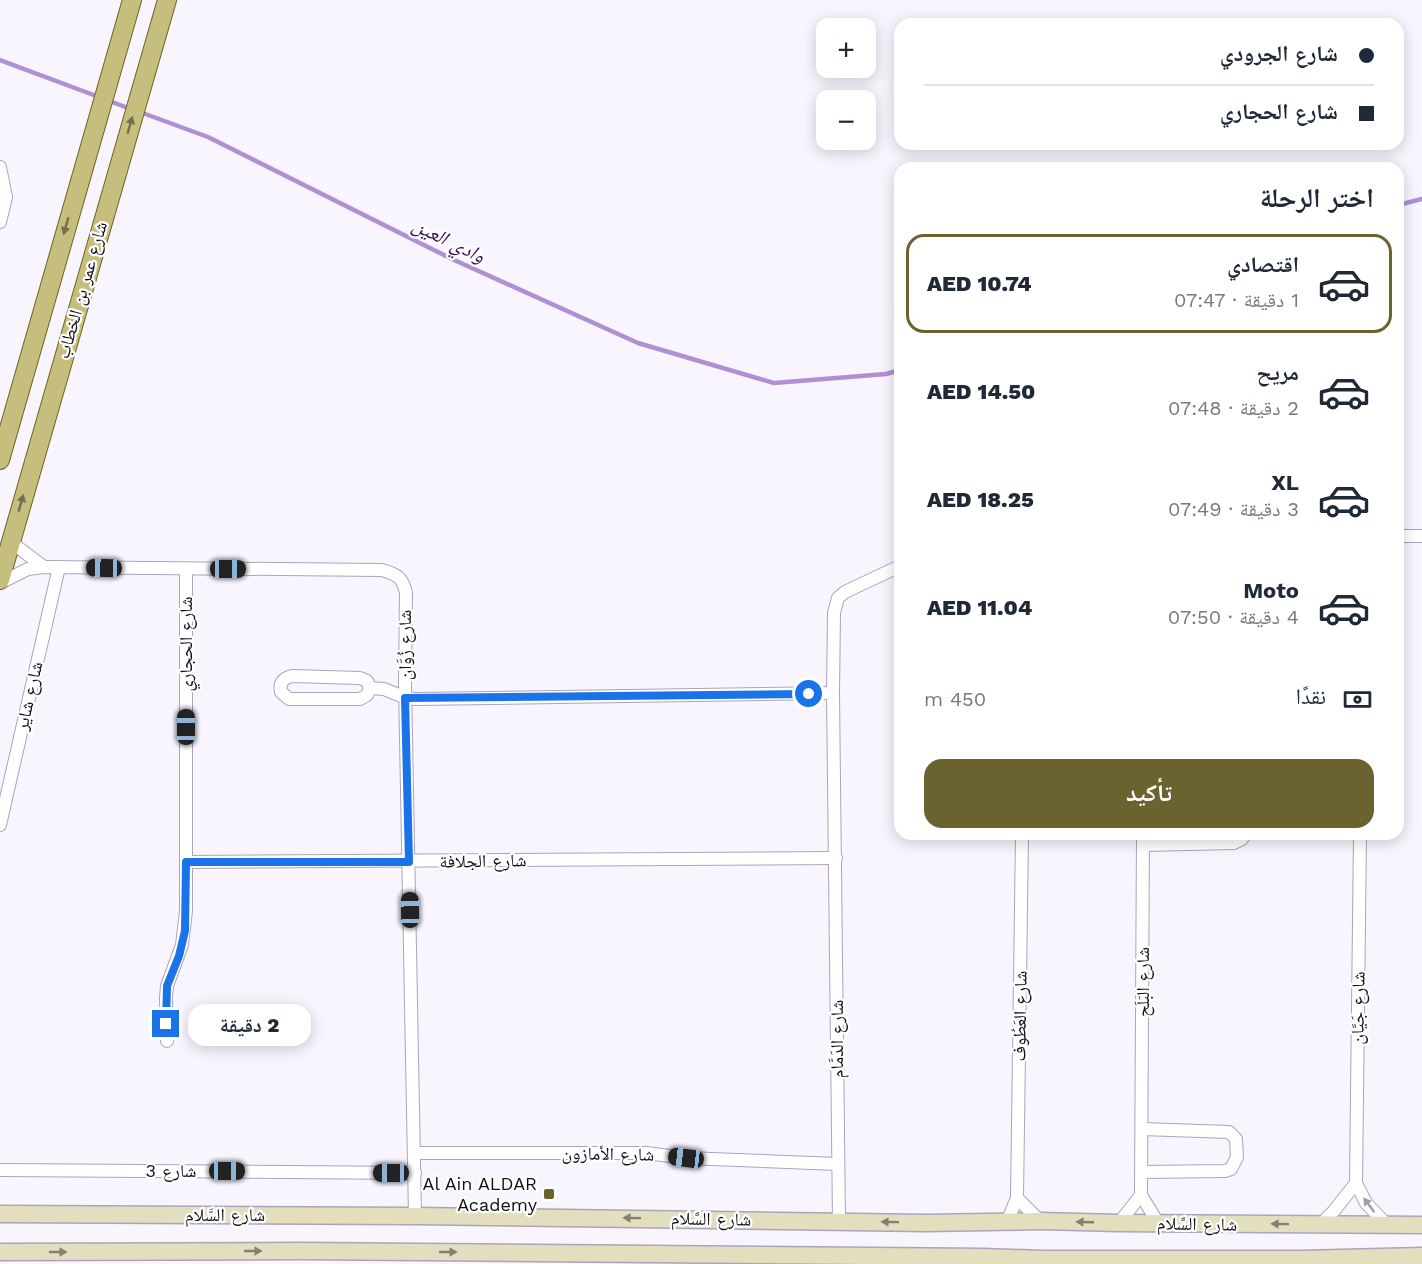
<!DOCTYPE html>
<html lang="ar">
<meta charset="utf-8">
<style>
body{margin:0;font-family:"Work Sans","Noto Naskh Arabic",sans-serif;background:#f2f2f3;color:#1f2937;direction:rtl;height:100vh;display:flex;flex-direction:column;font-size:22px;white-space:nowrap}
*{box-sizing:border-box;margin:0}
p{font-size:20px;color:#747a83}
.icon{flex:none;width:33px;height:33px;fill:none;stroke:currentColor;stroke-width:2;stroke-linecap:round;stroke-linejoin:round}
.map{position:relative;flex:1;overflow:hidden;direction:ltr}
.details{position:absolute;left:894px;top:162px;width:510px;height:678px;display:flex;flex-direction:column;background:#fff;border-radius:18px;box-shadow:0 3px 15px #0003;direction:rtl}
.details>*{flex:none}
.hud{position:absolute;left:894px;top:18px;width:510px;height:132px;border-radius:18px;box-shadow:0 3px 15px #0003;direction:rtl;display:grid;align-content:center;height:132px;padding:0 30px;background:#fff}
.fabs{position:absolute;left:816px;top:18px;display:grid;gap:12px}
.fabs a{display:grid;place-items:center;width:60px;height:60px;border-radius:12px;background:#fff;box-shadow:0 3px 15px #0003;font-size:30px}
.end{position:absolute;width:27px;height:27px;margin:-14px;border:8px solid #1a73e8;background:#fff;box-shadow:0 0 0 3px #fff}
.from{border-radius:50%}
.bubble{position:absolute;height:42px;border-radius:18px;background:#fff;box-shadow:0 3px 15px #0003;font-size:20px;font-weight:800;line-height:42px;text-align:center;direction:rtl}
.car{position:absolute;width:18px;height:36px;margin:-18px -9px;border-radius:8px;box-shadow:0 0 4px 2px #0007;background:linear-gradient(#222 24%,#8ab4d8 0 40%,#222 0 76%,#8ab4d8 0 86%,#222 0)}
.hud b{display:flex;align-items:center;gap:21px;height:57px;font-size:22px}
.hud b+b{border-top:2px solid #e0e1e3}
.hud i{width:15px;height:15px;background:#1f2937}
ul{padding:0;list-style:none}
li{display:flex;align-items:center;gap:18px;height:99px;margin:0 12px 9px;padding:0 18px;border:3px solid transparent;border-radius:18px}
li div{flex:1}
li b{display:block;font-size:22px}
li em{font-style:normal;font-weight:800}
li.selected{border-color:#6a6330}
li>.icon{width:54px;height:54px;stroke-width:1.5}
h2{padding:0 30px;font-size:27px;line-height:72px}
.pay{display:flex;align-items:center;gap:15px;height:66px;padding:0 30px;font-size:22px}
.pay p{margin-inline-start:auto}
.cta{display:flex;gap:12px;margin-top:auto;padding:12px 30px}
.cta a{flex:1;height:69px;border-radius:18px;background:#6a6330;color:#fff;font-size:24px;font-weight:800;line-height:69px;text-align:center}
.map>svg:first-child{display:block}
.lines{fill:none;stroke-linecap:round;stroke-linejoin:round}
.stream{stroke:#b090d4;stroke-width:4.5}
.street-casing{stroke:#ada3ba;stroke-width:14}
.secondary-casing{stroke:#ada3ba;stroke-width:19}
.primary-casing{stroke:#6e6420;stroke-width:20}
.street{stroke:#fff;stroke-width:12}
.secondary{stroke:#e2debe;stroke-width:16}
.primary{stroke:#c6be7c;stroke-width:18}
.oneway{fill:#756f4e}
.oneway2{fill:#a09fa2}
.oneway3{fill:#848072}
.route{stroke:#1a73e8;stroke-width:8}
.poi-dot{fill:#6a6330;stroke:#fff;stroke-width:2}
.labels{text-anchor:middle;stroke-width:4.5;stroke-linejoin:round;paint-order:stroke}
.street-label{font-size:18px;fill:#120e16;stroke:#fff}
.poi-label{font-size:18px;fill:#120e16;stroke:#fff;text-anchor:end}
.water-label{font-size:20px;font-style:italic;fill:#3a0a5c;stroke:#fff}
</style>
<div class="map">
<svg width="1422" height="1264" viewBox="0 0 1422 1264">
<rect width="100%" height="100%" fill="#f9f5fe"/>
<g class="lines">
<g class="stream">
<path d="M0,60l99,37"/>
<path d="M107,100l26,10"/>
<path d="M140,112l68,25 244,122 186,84 136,40 112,-9 14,-4"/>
<path d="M1398,205l24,-6"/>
</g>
<g class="street-casing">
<g id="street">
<path d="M0,167l6,30 -6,25"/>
<path d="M1398,536h24"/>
<path d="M11,542l33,25"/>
<path d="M0,583l28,-14 16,-2 338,3c15,4 21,8 24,23l-1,91 10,532"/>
<path d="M292,676l68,2 7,3 3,7 -3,7 -7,4h-71l-8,-7c-2,-9 2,-14 11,-16z"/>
<path d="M370,688l14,1 22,9 10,1 417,-6"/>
<path d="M0,825l59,-258"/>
<path d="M1143,834l-2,361 17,28"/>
<path d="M1360,834l-4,349 10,20 20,21"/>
<path d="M1143,845l91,-2 8,-4 3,-5"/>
<path d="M186,862l650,-4"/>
<path d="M167,1041l-1,-43 1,-12 15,-41 4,-34v-342"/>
<path d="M414,1153h232l40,5 151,6"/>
<path d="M0,1170l415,3"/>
<path d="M1142,1172l83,-1 6,-2 6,-12 -1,-18 -7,-7 -87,-3"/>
<path d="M1017,1198l23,23"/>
<path d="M839,1221l-6,-528 1,-80 4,-15 7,-6 55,-26"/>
<path d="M1007,1222l10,-24 5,-364"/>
<path d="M1119,1223l22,-28"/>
<path d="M1320,1225l13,-13 23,-29"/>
</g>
</g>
<g class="secondary-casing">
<g id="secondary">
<path d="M0,1214l415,2 511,7 114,-2 79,2 303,2"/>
<path d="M0,1252l301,-1 682,6 60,2h258l121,-3"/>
</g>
</g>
<g class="primary-casing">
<g id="primary">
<path d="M0,460l132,-460"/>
<path d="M0,580l167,-580"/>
</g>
</g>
<use href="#street" class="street"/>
<use href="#secondary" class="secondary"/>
<use href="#primary" class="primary"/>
</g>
<defs><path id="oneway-solid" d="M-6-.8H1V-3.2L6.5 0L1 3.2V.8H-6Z" transform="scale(1.5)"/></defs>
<g class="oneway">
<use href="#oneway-solid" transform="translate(130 125) rotate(-74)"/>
<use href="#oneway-solid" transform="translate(66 226) rotate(106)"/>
<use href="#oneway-solid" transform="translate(21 503) rotate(-74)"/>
</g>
<use class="oneway2" href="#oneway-solid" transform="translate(1369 1205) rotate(-127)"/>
<g class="oneway3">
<use href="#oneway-solid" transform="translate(632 1218) rotate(-179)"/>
<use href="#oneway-solid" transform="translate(890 1222) rotate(-179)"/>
<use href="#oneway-solid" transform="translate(1085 1222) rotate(-178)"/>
<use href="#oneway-solid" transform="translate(1280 1224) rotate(-179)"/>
<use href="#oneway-solid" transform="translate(253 1251)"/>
<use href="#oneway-solid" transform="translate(58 1252)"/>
<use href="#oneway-solid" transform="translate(448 1252)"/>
</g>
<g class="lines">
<path class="route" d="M166,1024l1,-38 12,-30 6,-25 1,-69h223l-4,-164 404,-4"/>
</g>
<rect class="poi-dot" x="543" y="1188" width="12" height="12" rx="3"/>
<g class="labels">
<g class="street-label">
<text transform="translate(82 290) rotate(-74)" y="6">شارع عمر بن الخطاب</text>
<text transform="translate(186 644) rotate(-90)" y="6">شارع الحجاري</text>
<text transform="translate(405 645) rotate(-90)" y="6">شارع زُوَّان</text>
<text transform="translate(29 696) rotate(-77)" y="6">شارع شاير</text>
<text transform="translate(483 861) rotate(-1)" y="6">شارع الجلافة</text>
<text transform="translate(1143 982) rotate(-90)" y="6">شارع البَلَح</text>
<text transform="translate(1358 1008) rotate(-89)" y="6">شارع جَيَّان</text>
<text transform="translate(1020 1016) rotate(-89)" y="6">شارع العَطُوف</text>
<text transform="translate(837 1039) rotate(-90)" y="6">شارع الدَمَّام</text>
<text transform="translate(608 1154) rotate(1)" y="6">شارع الأمازون</text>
<text x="171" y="1177">شارع 3</text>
<text x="225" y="1221">شارع السَّلام</text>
<text transform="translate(711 1219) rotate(1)" y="6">شارع السَّلام</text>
<text transform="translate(1197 1224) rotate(1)" y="6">شارع السَّلام</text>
</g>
<g class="poi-label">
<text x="537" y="1190">Al Ain ALDAR<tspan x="537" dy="21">Academy</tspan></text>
</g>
<g class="water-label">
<text transform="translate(449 240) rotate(26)" y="7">وادي العين</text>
</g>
</g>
</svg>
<div class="fabs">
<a>+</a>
<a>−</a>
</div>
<i class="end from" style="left:809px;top:694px"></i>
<i class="end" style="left:166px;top:1024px"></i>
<div class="bubble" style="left:188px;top:1004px;width:123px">2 دقيقة</div>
<i class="car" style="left:104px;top:568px;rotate:271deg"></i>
<i class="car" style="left:228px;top:569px;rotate:90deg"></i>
<i class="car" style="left:186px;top:727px;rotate:0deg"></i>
<i class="car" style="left:410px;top:910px;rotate:359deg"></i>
<i class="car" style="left:686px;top:1158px;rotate:277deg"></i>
<i class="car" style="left:227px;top:1171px;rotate:90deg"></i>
<i class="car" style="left:391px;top:1173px;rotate:270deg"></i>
<div class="hud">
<b><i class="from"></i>شارع الجرودي</b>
<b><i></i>شارع الحجاري</b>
</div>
<section class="details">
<h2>اختر الرحلة</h2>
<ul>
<li class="selected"><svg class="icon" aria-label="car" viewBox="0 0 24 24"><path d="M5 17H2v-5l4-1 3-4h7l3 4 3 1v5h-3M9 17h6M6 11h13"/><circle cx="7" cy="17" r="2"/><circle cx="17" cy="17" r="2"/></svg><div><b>اقتصادي</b><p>1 دقيقة · 07:47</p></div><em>AED 10.74</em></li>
<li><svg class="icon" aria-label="car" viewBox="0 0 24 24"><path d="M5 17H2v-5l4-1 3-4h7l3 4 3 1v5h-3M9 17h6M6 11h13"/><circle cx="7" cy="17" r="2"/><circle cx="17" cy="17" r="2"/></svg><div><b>مريح</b><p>2 دقيقة · 07:48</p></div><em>AED 14.50</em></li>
<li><svg class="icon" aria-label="car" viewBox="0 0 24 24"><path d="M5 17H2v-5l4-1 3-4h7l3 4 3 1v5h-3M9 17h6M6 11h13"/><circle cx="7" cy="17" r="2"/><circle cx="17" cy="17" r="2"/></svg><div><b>XL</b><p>3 دقيقة · 07:49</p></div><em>AED 18.25</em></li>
<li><svg class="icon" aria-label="car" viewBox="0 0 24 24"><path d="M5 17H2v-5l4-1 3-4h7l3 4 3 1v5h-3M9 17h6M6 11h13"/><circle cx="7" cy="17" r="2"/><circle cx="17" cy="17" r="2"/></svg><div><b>Moto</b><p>4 دقيقة · 07:50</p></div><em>AED 11.04</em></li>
</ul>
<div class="pay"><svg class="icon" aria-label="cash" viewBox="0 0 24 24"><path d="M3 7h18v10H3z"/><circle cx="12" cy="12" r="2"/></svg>نقدًا<p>450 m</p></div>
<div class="cta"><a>تأكيد</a></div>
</section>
</div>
